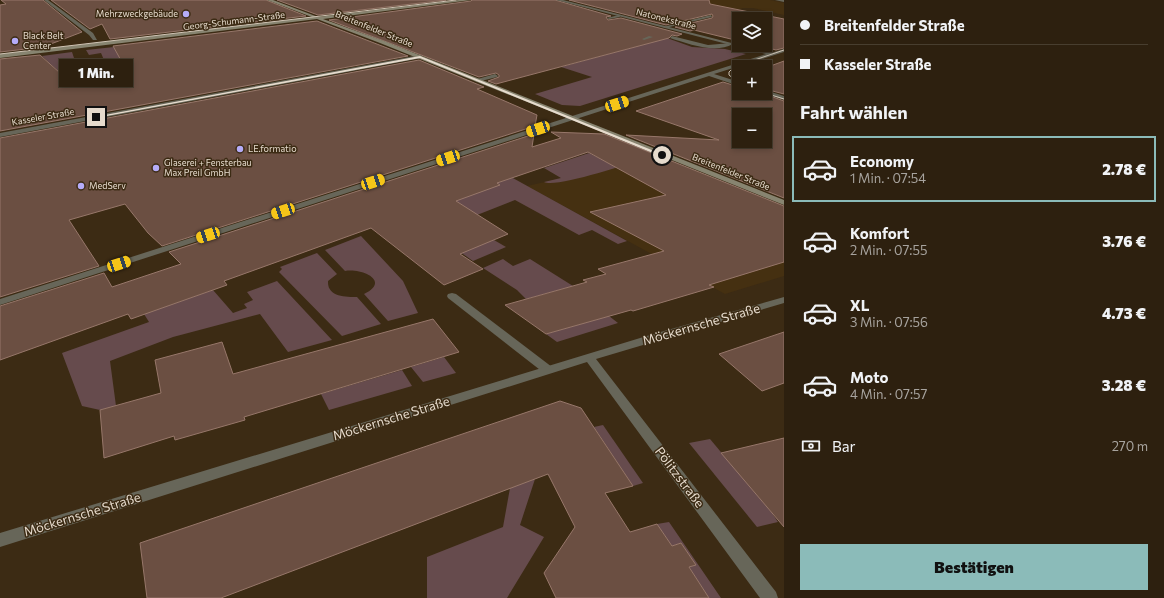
<!DOCTYPE html>
<html lang="de">
<meta charset="utf-8">
<style>
body{margin:0;font-family:Commissioner,sans-serif;background:#392d1d;color:#f1f3f6;height:100vh;display:flex;flex-direction:column;font-size:15px;white-space:nowrap}
*{box-sizing:border-box;margin:0}
p{font-size:13px;color:#a7a39e}
.icon{flex:none;width:22px;height:22px;fill:none;stroke:currentColor;stroke-width:2;stroke-linecap:round;stroke-linejoin:round}
.map{position:relative;flex:1;overflow:hidden}
.panel{display:flex;flex-direction:column;background:#2d200f;width:380px}
.panel>*{flex:none}
.top-card{display:grid;align-content:center;height:88px;padding:0 16px;background:#2d200f}
.tools{position:absolute;left:732px;top:12px;display:grid;gap:8px}
.tools a{display:grid;place-items:center;width:40px;height:40px;border-radius:0px;background:#2d200f;box-shadow:0 2px 6px #0003,0 0 0 1px #483e2f;font-size:20px}
.end{position:absolute;width:18px;height:18px;margin:-9px;border:5px solid #e6dbcd;background:#111;box-shadow:0 0 0 2px #111}
.from{border-radius:50%}
.bubble{position:absolute;height:28px;border-radius:0px;background:#2d200f;box-shadow:0 2px 6px #0003,0 0 0 1px #483e2f;font-size:13px;font-weight:800;line-height:28px;text-align:center}
.car{position:absolute;width:12px;height:24px;margin:-12px -6px;border-radius:5px;box-shadow:0 0 3px 1px #0007;background:linear-gradient(#f5c518 24%,#345 0 40%,#f5c518 0 76%,#345 0 86%,#f5c518 0)}
.top-card b{display:flex;align-items:center;gap:14px;height:38px;font-size:15px}
.top-card b+b{border-top:1px solid #483e2f}
.top-card i{width:10px;height:10px;background:#f1f3f6}
ul{padding:0;list-style:none}
li{display:flex;align-items:center;gap:12px;height:66px;margin:0 8px 6px;padding:0 8px;border:2px solid transparent;border-radius:0px}
li div{flex:1}
li b{display:block;font-size:15px}
li em{font-style:normal;font-weight:800}
li.current{border-color:#8bbbb9}
li>.icon{width:36px;height:36px;stroke-width:1.5}
h2{padding:0 16px;font-size:18px;line-height:48px}
.pay{display:flex;align-items:center;gap:10px;height:44px;padding:0 16px;font-size:15px}
.pay p{margin-inline-start:auto}
.button{display:flex;gap:8px;margin-top:auto;padding:8px 16px}
.button a{flex:1;height:46px;border-radius:0px;background:#8bbbb9;color:#111;font-size:16px;font-weight:800;line-height:46px;text-align:center}
main{display:flex;flex:1;min-height:0}
.map>svg:first-child{display:block}
.built{fill:#453011}
.green{fill:#664b4d}
.building{fill:#6b4f42;stroke:#97776a;fill-rule:evenodd}
.lines{fill:none;stroke-linecap:round;stroke-linejoin:round}
.lane{fill:#676659;fill-rule:evenodd}
.street{fill:#676659;fill-rule:evenodd}
.secondary{fill:#878470;fill-rule:evenodd}
.tram{stroke:#d0c4b5;stroke-width:1}
.route{fill:#e6dbcd}
.poi-dot{fill:#b5acf8;stroke:#3c2b14;stroke-width:1.5}
.labels{text-anchor:middle;stroke-width:3;stroke-linejoin:round;paint-order:stroke}
.far-poi-label{font-size:9px;fill:#e6dbcd;stroke:#3c2b14;text-anchor:start}
.far-street-label{font-size:9px;fill:#e6dbcd;stroke:#3c2b14}
.near-street-label{font-size:13px;fill:#e6dbcd;stroke:#3c2b14}
</style>
<main>
<div class="map">
<svg width="784" height="598" viewBox="0 0 784 598">
<rect width="100%" height="100%" fill="#3c2b14"/>
<g class="built">
<path d="M665,0h105l14,3v12l-31,-7h-10l-6,2 -4,9 6,3 -48,-11z"/>
<path d="M648,159l136,56v61l-59,18 -198,-108z"/>
</g>
<g class="green">
<path d="M667,38l25,9 33,2 21,5 -166,52 -18,-1 -27,-11 57,-17 -31,-10z"/>
<path d="M114,47l52,18 -49,15 -4,-5 -44,7 -38,2 82,1h-113l77,-11 2,5 50,-7 -7,-11 -28,4 -1,-3 11,-2 -3,-7 -12,2 -3,-5z"/>
<path d="M72,52l2,6 -13,2 6,13 -6,1 -19,-18z"/>
<path d="M589,153l25,13 27,-6c-17,5 -85,28 -97,22l17,-4 -17,-10z"/>
<path d="M511,177l116,64 -9,3 -26,-14 -13,5 -64,-35 -38,15 -26,-17z"/>
<path d="M361,236l42,45 15,32 -30,8 -24,-27c27,-13 -2,-26 -19,-23l-20,-21z"/>
<path d="M494,240l12,7 -33,14 -20,-14z"/>
<path d="M317,253l20,21 -9,7c-1,16 18,16 29,16l24,27 -39,12 -63,-64 3,-3 -2,-2z"/>
<path d="M503,259l10,7 17,-7 43,27 -47,13 -9,-9 -34,-22z"/>
<path d="M277,281l55,59 -44,12 -28,-38 -87,23 -63,24 6,45 -16,4 -18,-4 -20,-53 87,-31 -5,-8 69,-24 20,23 14,-5 -3,-4 9,-4 -6,-8z"/>
<path d="M609,316l9,7 -61,19 -11,-8z"/>
<path d="M444,357l12,16 -33,9 -12,-15z"/>
<path d="M402,370l10,16 -83,24 -8,-16z"/>
<path d="M603,425l40,58 -10,3 -39,-59z"/>
<path d="M710,439l62,74 6,9 -21,5 -68,-84z"/>
<path d="M535,479l-15,46 24,12 -37,61h-80v-41l76,-30 7,-39z"/>
<path d="M669,522l52,76h-12l-20,-31 7,-2 -15,-22 -9,3 -15,-22z"/>
</g>
<g class="building">
<path d="M1,0h42l39,32 -39,15 -43,5v-47l6,-1z"/>
<path d="M51,0h215l40,16 -196,23 -8,-15 -12,5z"/>
<path d="M277,0h169l-128,15z"/>
<path d="M472,0h83l56,16 -5,1 2,3 13,-2 61,16 -5,2 -5,-1 -3,3 -173,46 -8,-3 11,-4v-2l-3,-2 -17,4 -150,-57 142,-19z"/>
<path d="M569,0h140l1,4 74,15v29l-8,2 -19,-5h8v-26h-26v22l-45,-11 -4,1 -15,-4 37,-9 1,-2 -1,-2 -46,11z"/>
<path d="M317,21l91,35 -408,75v-72l40,-4 30,27 58,-9 -15,-27z"/>
<path d="M419,60l65,27 -7,2 60,26 -2,11 -373,120 -14,-13 -23,-29 -56,16 30,46 -99,31v-159z"/>
<path d="M784,61v33l-19,-5v-21z"/>
<path d="M723,82l16,5v6h23l22,8v97l-158,-63 93,5 -83,-29zM739,115h26v26h-26z"/>
<path d="M551,132l53,2 180,72v56l-75,23 5,2 -81,24 -2,-1 -85,24 -41,-29 82,-23 -4,-2 23,-6 -8,-5 66,-18 -74,-39 76,-17 -78,-43 -91,31 3,2 -44,16 52,33 -48,20 23,15 -39,16 -73,-57 -147,53 3,4 -96,34 -3,-5 -128,46v-54l104,-33 8,14 69,-23 -12,-12 365,-118 -2,13 29,-9z"/>
<path d="M433,319l26,33 -215,65 1,3 -70,20 -1,-4 -70,22 -4,-48 61,-17 -6,-33 67,-18 11,32z"/>
<path d="M784,332v51l-22,8 -43,-37z"/>
<path d="M560,401l21,7 52,78 -28,7 25,39 27,-8 15,22 9,-3 15,22 -7,2 20,31h-153l-12,-25 31,-46 -27,-53 -327,124h-74l-7,-55z"/>
<path d="M784,438v89l-63,-74z"/>
</g>
<g class="lines">
<g class="lane">
<path d="M775,0h9v2z"/>
<path d="M619,15l1,2 -11,2 -2,-1z"/>
<path d="M711,15l1,2 -47,11 -2,-1z"/>
<path d="M649,36l4,1 -9,3 -2,-1z"/>
<path d="M672,36l36,9 23,-2 2,1c-18,10 -44,0 -63,-6z"/>
<path d="M495,74l3,2 -1,1 -20,5 -3,-2z"/>
<path d="M452,293l4,1 96,73 2,3 -2,3h-8l-96,-75 -1,-2 1,-2z"/>
</g>
<g class="street">
<path d="M44,0h4l45,33 4,7h-4l-4,-5z"/>
<path d="M556,0h7l208,53 13,-4v3l-70,22 25,8v4l-30,-10 -709,229v-6l766,-245z"/>
<path d="M420,55l2,1v2l-422,79v-4z"/>
<path d="M765,90l19,6v4l-21,-7h2z"/>
<path d="M784,297v6l-188,56 180,233 2,6h-18l-173,-236 -587,185v-14l650,-198z"/>
</g>
<path class="secondary" d="M267,0h6l45,17 141,-17h12l-148,19 61,22 400,159v5l-404,-162 -63,-24 -317,39v-4l312,-37z"/>
<g class="tram">
<path d="M0,54l456,-54"/>
<path d="M739,83l-10,-8v-3l5,-5 50,-17"/>
<path d="M765,93l19,6"/>
</g>
</g>
<path class="route" d="M420,56l244,99 -4,1 -240,-98 -324,60 -2,-1z"/>
<g class="poi-dot">
<circle cx="186" cy="14" r="4"/>
<circle cx="15" cy="41" r="4"/>
<circle cx="240" cy="149" r="4"/>
<circle cx="156" cy="168" r="4"/>
<circle cx="81" cy="186" r="4"/>
</g>
<g class="labels">
<g class="far-poi-label">
<text x="178" y="17" text-anchor="end">Mehrzweckgebäude</text>
<text x="23" y="39">Black Belt<tspan x="23" dy="10">Center</tspan></text>
<text x="248" y="152">LE.formatio</text>
<text x="164" y="166">Glaserei + Fensterbau<tspan x="164" dy="10">Max Preil GmbH</tspan></text>
<text x="89" y="189">MedServ</text>
</g>
<g class="far-street-label">
<text transform="translate(666 19) rotate(14)" y="3">Natonekstraße</text>
<text transform="translate(234 21) rotate(-7)" y="3">Georg-Schumann-Straße</text>
<text transform="translate(374 29) rotate(22)" y="3">Breitenfelder Straße</text>
<text transform="translate(43 117) rotate(-10)" y="3">Kasseler Straße</text>
<text transform="translate(731 172) rotate(22)" y="3">Breitenfelder Straße</text>
</g>
<g class="near-street-label">
<text transform="translate(701 324) rotate(-16)" y="5">Möckernsche Straße</text>
<text transform="translate(391 418) rotate(-17)" y="5">Möckernsche Straße</text>
<text transform="translate(680 477) rotate(53)" y="5">Pölitzstraße</text>
<text transform="translate(82 514) rotate(-17)" y="5">Möckernsche Straße</text>
</g>
</g>
</svg>
<div class="tools">
<a><svg class="icon" aria-label="layers" viewBox="0 0 24 24"><path d="M12 4l9 5-9 5-9-5zM3 14l9 5 9-5"/></svg></a>
<a>+</a>
<a>−</a>
</div>
<i class="end from" style="left:662px;top:155px"></i>
<i class="end" style="left:96px;top:117px"></i>
<div class="bubble" style="left:59px;top:59px;width:74px">1 Min.</div>
<i class="car" style="left:617px;top:104px;rotate:72deg"></i>
<i class="car" style="left:538px;top:129px;rotate:252deg"></i>
<i class="car" style="left:448px;top:158px;rotate:252deg"></i>
<i class="car" style="left:373px;top:182px;rotate:72deg"></i>
<i class="car" style="left:283px;top:211px;rotate:252deg"></i>
<i class="car" style="left:208px;top:235px;rotate:252deg"></i>
<i class="car" style="left:119px;top:264px;rotate:72deg"></i>
</div>
<section class="panel">
<div class="top-card">
<b><i class="from"></i>Breitenfelder Straße</b>
<b><i></i>Kasseler Straße</b>
</div>
<h2>Fahrt wählen</h2>
<ul>
<li class="current"><svg class="icon" aria-label="car" viewBox="0 0 24 24"><path d="M5 17H2v-5l4-1 3-4h7l3 4 3 1v5h-3M9 17h6M6 11h13"/><circle cx="7" cy="17" r="2"/><circle cx="17" cy="17" r="2"/></svg><div><b>Economy</b><p>1 Min. · 07:54</p></div><em>2.78 €</em></li>
<li><svg class="icon" aria-label="car" viewBox="0 0 24 24"><path d="M5 17H2v-5l4-1 3-4h7l3 4 3 1v5h-3M9 17h6M6 11h13"/><circle cx="7" cy="17" r="2"/><circle cx="17" cy="17" r="2"/></svg><div><b>Komfort</b><p>2 Min. · 07:55</p></div><em>3.76 €</em></li>
<li><svg class="icon" aria-label="car" viewBox="0 0 24 24"><path d="M5 17H2v-5l4-1 3-4h7l3 4 3 1v5h-3M9 17h6M6 11h13"/><circle cx="7" cy="17" r="2"/><circle cx="17" cy="17" r="2"/></svg><div><b>XL</b><p>3 Min. · 07:56</p></div><em>4.73 €</em></li>
<li><svg class="icon" aria-label="car" viewBox="0 0 24 24"><path d="M5 17H2v-5l4-1 3-4h7l3 4 3 1v5h-3M9 17h6M6 11h13"/><circle cx="7" cy="17" r="2"/><circle cx="17" cy="17" r="2"/></svg><div><b>Moto</b><p>4 Min. · 07:57</p></div><em>3.28 €</em></li>
</ul>
<div class="pay"><svg class="icon" aria-label="cash" viewBox="0 0 24 24"><path d="M3 7h18v10H3z"/><circle cx="12" cy="12" r="2"/></svg>Bar<p>270 m</p></div>
<div class="button"><a>Bestätigen</a></div>
</section>
</main>
